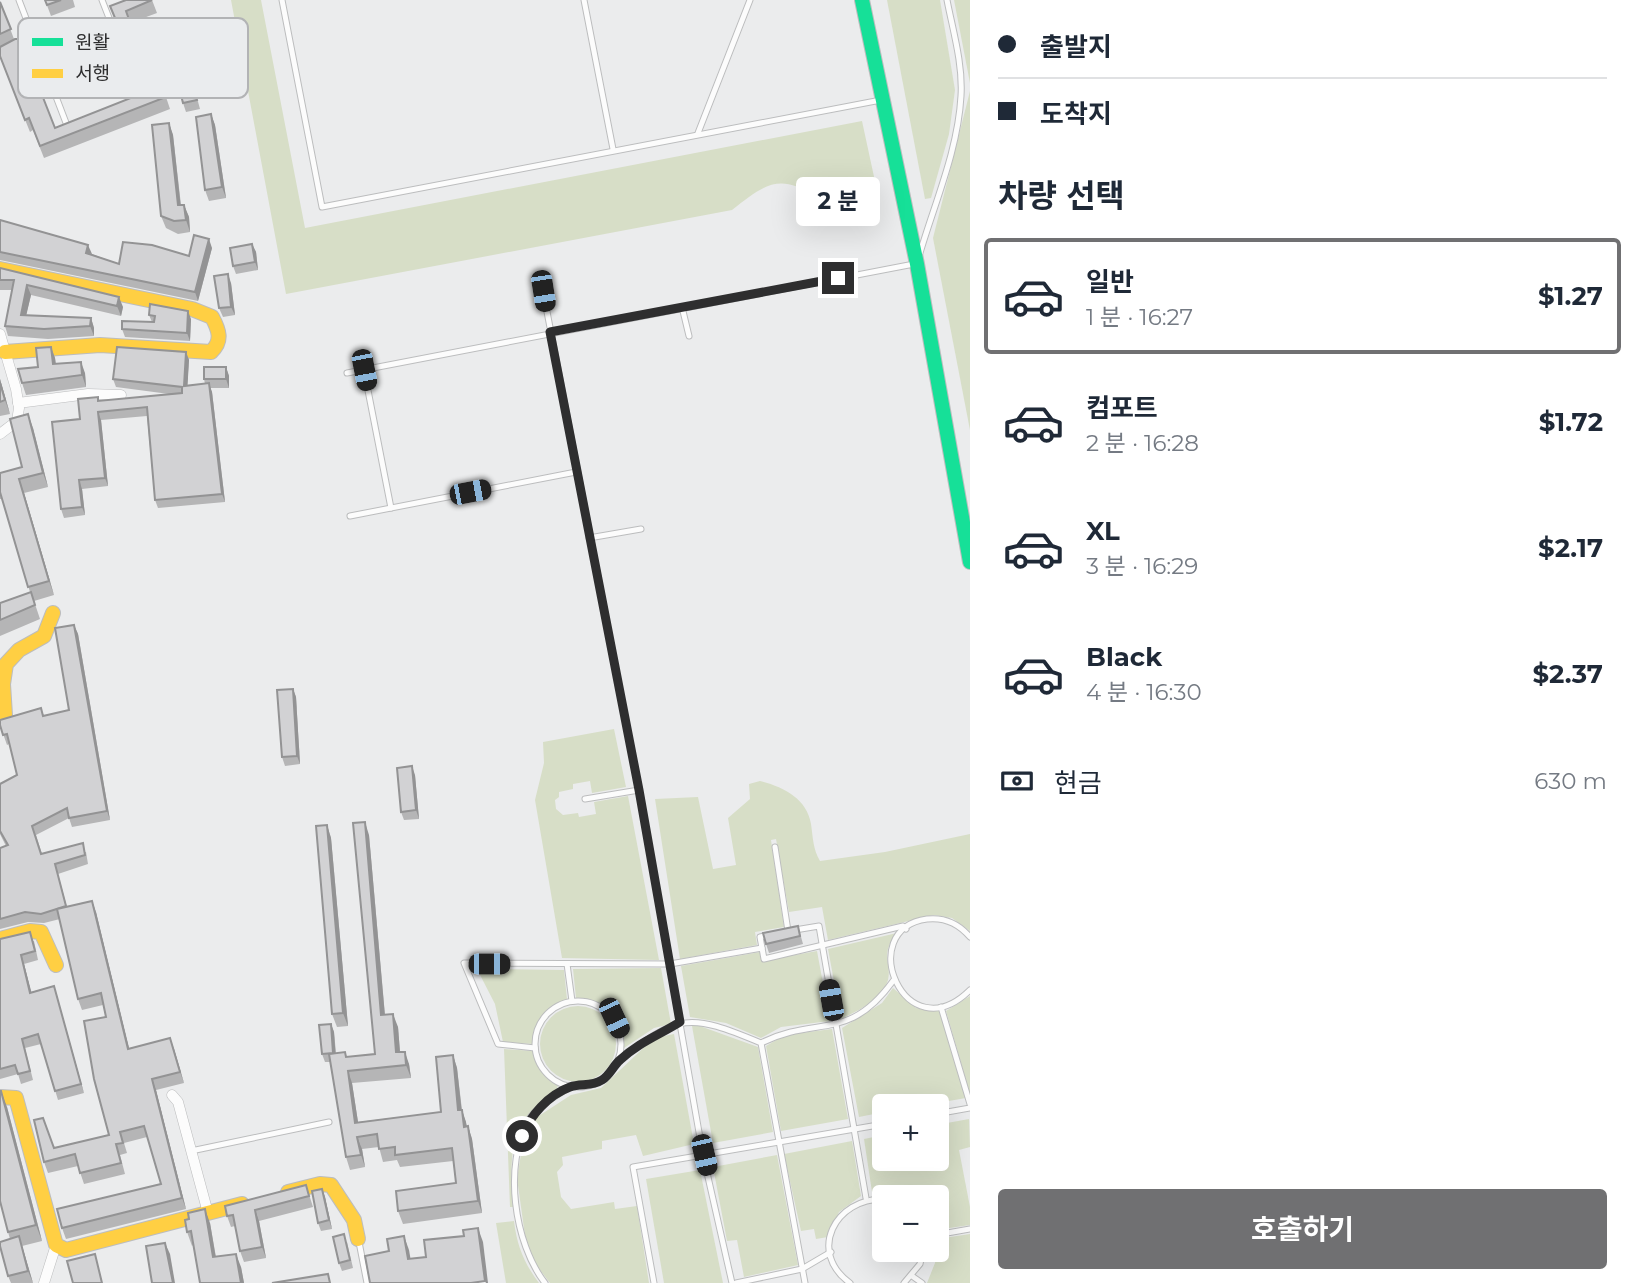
<!DOCTYPE html>
<html lang="ko">
<meta charset="utf-8">
<style>
body{margin:0;font-family:Montserrat,"Noto Sans KR",sans-serif;background:#f6f6f7;color:#1f2937;height:100vh;display:flex;flex-direction:column;font-size:26px;white-space:nowrap}
*{box-sizing:border-box;margin:0}
p{font-size:23px;color:#747a83}
.icon{flex:none;width:38px;height:38px;fill:none;stroke:currentColor;stroke-width:2;stroke-linecap:round;stroke-linejoin:round}
.map{position:relative;flex:1;overflow:hidden}
.panel{display:flex;flex-direction:column;background:#fff;width:665px}
.panel>*{flex:none}
.hud{display:grid;align-content:center;height:154px;padding:0 28px;background:#fff}
.buttons{position:absolute;left:872px;top:1094px;display:grid;gap:14px}
.buttons a{display:grid;place-items:center;width:77px;height:77px;border-radius:7px;background:#fff;box-shadow:0 7px 28px #0002;font-size:35px}
.end{position:absolute;width:32px;height:32px;margin:-16px;border:9px solid #2e2e2f;background:#fff;box-shadow:0 0 0 4px #fff}
.from{border-radius:50%}
.bubble{position:absolute;height:49px;border-radius:7px;background:#fff;box-shadow:0 7px 28px #0002;font-size:23px;font-weight:700;line-height:49px;text-align:center}
.car{position:absolute;width:21px;height:42px;margin:-21px -10px;border-radius:9px;box-shadow:0 0 5px 2px #0007;background:linear-gradient(#222 24%,#8ab4d8 0 40%,#222 0 76%,#8ab4d8 0 86%,#222 0)}
.hud b{display:flex;align-items:center;gap:24px;height:66px;font-size:26px}
.hud b+b{border-top:2px solid #e0e1e3}
.hud i{width:18px;height:18px;background:#1f2937}
ul{padding:0;list-style:none}
li{display:flex;align-items:center;gap:21px;height:116px;margin:0 14px 10px;padding:0 14px;border:4px solid transparent;border-radius:7px}
li div{flex:1}
li b{display:block;font-size:26px}
li em{font-style:normal;font-weight:700}
li.on{border-color:#707072}
li>.icon{width:63px;height:63px;stroke-width:1.5}
h2{padding:0 28px;font-size:32px;line-height:84px}
.pay{display:flex;align-items:center;gap:18px;height:77px;padding:0 28px;font-size:26px}
.pay p{margin-inline-start:auto}
.button{display:flex;gap:14px;margin-top:auto;padding:14px 28px}
.button a{flex:1;height:80px;border-radius:7px;background:#707072;color:#fff;font-size:28px;font-weight:700;line-height:80px;text-align:center}
main{display:flex;flex:1;min-height:0}
.map>svg:first-child{display:block}
.green{fill:#d7dec7}
.lines{fill:none;stroke-linecap:round;stroke-linejoin:round}
.lane-casing{stroke:#bcbdbe;stroke-width:7}
.street-casing{stroke:#bcbdbe;stroke-width:11}
.fast-casing{stroke:#bcbdbe;stroke-width:16}
.slow-casing{stroke:#bcbdbe;stroke-width:16}
.lane{stroke:#fcfcfc;stroke-width:5}
.street{stroke:#fcfcfc;stroke-width:10}
.fast{stroke:#16e098;stroke-width:14}
.slow{stroke:#ffcf43;stroke-width:14}
.wall{fill:#b5b5b6}
.shaded-wall{fill:#939394}
.building{fill:#d2d2d4;stroke:#939394;stroke-width:2}
.route{stroke:#2e2e2f;stroke-width:9}
.key{fill:#eaecee;stroke:#b2b3b5;stroke-width:2}
.key-label{font-size:19px;fill:#2e2e2f}
</style>
<main>
<div class="map">
<svg width="970" height="1283" viewBox="0 0 970 1283">
<rect width="100%" height="100%" fill="#ebeced"/>
<g class="green">
<path d="M231,0h30l44,228 557,-107 14,65 -61,10c-37,-24 -52,-10 -83,14l-446,84z"/>
<path d="M887,0h53l15,90 -6,44 -18,64 -6,1z"/>
<path d="M954,0h16v83z"/>
<path d="M970,91v339l-37,-192z"/>
<path d="M614,729l12,58 -34,6 -2,-12 -17,3v5l-14,3v5l-4,3 1,9 7,6 15,-2 1,4 17,-3 -2,-12 34,-6 31,164 -97,-2 -27,-158 9,-37 -1,-21z"/>
<path d="M760,781c24,6 47,18 51,43 2,14 2,25 9,37l65,-9 85,-18v97l-18,-13 -18,-3 -106,25 -6,-33 -33,5 -13,-73 -5,1 13,87 -29,5 2,13 -77,14 -25,-160 43,-2 15,72 23,-4 -8,-47 22,-19 -1,-15z"/>
<path d="M897,933c-18,22 -5,29 -9,47 -5,19 -32,32 -47,39l-13,-70z"/>
<path d="M817,951l13,70 -49,6 -20,11 -35,-15 -36,-6 -9,-51 79,-14 2,9z"/>
<path d="M661,968l10,56 -17,4 -30,20 -2,-17 -18,-27 -28,-6 -3,-29z"/>
<path d="M477,969l87,1 3,29c-21,9 -33,21 -34,45l-30,-2 -8,-38z"/>
<path d="M893,988l23,20 25,3 25,87 -46,8h-36v6l-25,5 -17,-89 40,-25z"/>
<path d="M970,996v98l-24,-83z"/>
<circle cx="578" cy="1044" r="38"/>
<path d="M697,1025l61,22 15,85 -60,11 -21,-117z"/>
<path d="M832,1029l16,90 -67,12 -15,-85 19,-11z"/>
<path d="M674,1034l20,110 -51,12 -7,-21 -34,6v8l-40,8 1,8 -6,7 4,25 10,12 43,-7 1,7 22,-3 12,77h-99l-13,-17 -11,-23 -9,-65 7,-41 7,-16 40,-26 30,-7 53,-50z"/>
<path d="M504,1049l30,2 10,24 14,11c-4,11 -19,19 -27,27 -24,22 -20,65 -18,94h-3z"/>
<path d="M969,1119l1,28 -11,3 11,57v18l-34,5v-33l-64,-5 -8,-53 20,-4v23h52v-33z"/>
<path d="M852,1141l9,55 -22,16 -11,25 -12,2 -2,-10 -13,2 -17,-77z"/>
<path d="M777,1155l21,110 -54,12 -7,-37 -10,1 -14,-74z"/>
<path d="M700,1170l23,113h-59l-18,-104z"/>
<path d="M514,1221c3,25 10,42 25,62h-33l-10,-60z"/>
<path d="M970,1234v49h-43l8,-20 2,-24z"/>
</g>
<g class="lines">
<g class="lane-casing">
<g id="lane">
<path d="M19,0l49,128"/>
<path d="M102,0l34,87 -4,14"/>
<path d="M282,0l40,207 559,-107"/>
<path d="M584,0l29,149"/>
<path d="M16,47l63,-26"/>
<path d="M698,133l52,-133"/>
<path d="M920,253c15,-51 38,-103 41,-157 2,-32 -8,-65 -14,-96"/>
<path d="M543,291l96,499 64,365 29,128"/>
<path d="M682,307l7,29"/>
<path d="M364,370l27,138"/>
<path d="M347,373l567,-109"/>
<path d="M350,516l226,-44"/>
<path d="M589,538l52,-9"/>
<path d="M585,799l54,-9"/>
<path d="M775,847l13,84"/>
<path d="M795,930l24,-4 47,272"/>
<path d="M768,935l-8,2 4,22 139,-33 3,3"/>
<path d="M970,937c-11,-13 -25,-20 -43,-18 -74,10 -22,135 43,71"/>
<path d="M567,964l5,37"/>
<circle cx="578" cy="1044" r="43"/>
<path d="M941,1007l29,97"/>
<path d="M761,1043c56,-28 87,0 132,-62"/>
<path d="M535,1048l-37,-4 -34,-81 206,1 92,-16"/>
<path d="M617,1062c62,-49 72,-49 144,-19l44,240"/>
<path d="M936,1114l34,-6"/>
<path d="M191,1151l138,-29"/>
<path d="M936,1235l34,-6"/>
<path d="M359,1242l8,41"/>
<path d="M912,1276l10,7"/>
<path d="M545,1283c-31,-40 -42,-118 -16,-164 8,-13 29,-24 42,-33"/>
<path d="M654,1283l-21,-116 251,-43"/>
<path d="M736,1283l66,-14 29,-17"/>
<path d="M850,1283c-43,-31 -15,-85 34,-84"/>
<path d="M904,1283l16,-19 3,-14"/>
</g>
</g>
<g class="street-casing">
<g id="street">
<path d="M0,334l16,55 3,19 -2,13 -17,13"/>
<path d="M18,403l70,-9 33,1"/>
<path d="M172,1095l6,7 30,111"/>
<path d="M44,1283l12,-38"/>
</g>
</g>
<g class="fast-casing">
<path id="fast" d="M862,0l55,264 53,298"/>
</g>
<g class="slow-casing">
<g id="slow">
<path d="M0,269l192,40 20,8c7,13 11,24 -1,35l-111,-7 -95,7"/>
<path d="M0,721l5,-6 -2,-31 3,-20 13,-14 25,-14 9,-23"/>
<path d="M0,939l30,-8 11,1 15,33"/>
<path d="M0,1097l16,1 40,147 10,5 176,-46"/>
<path d="M288,1192l32,-8 11,1 23,35 4,19"/>
</g>
</g>
<use href="#lane" class="lane"/>
<use href="#street" class="street"/>
<use href="#fast" class="fast"/>
<use href="#slow" class="slow"/>
</g>
<g class="wall">
<path d="M45,0h28l2,7 -24,9z"/>
<path d="M152,0l5,13 -27,10 11,30 25,44 4,12 -126,49 -11,-28 -3,2 -30,-75v-55l14,37 41,89 91,-36 -36,-86z"/>
<path d="M187,61l13,48 -14,3 -3,-9z"/>
<path d="M211,114l4,11 11,73 -17,3 -4,-11z"/>
<path d="M169,123l4,12 8,70h3l5,12 1,15 -12,2 -12,-6 -5,-12z"/>
<path d="M0,220l119,44 70,-8 23,-8 -14,53 -198,-41z"/>
<path d="M252,244l4,8 2,18 -22,4 -3,-8z"/>
<path d="M0,268l123,39 -2,9 -90,-21 -5,20 65,3 3,10v8l-46,3 -40,-3 -3,-10 7,-36h-12z"/>
<path d="M231,283l4,32 -12,2 -4,-9z"/>
<path d="M149,315l42,4 -1,22 -65,-4 -3,-8 30,-7z"/>
<path d="M51,347l4,11 1,6 29,9 1,14 -60,8 -4,-12 16,-16z"/>
<path d="M186,352l3,8 -2,26 18,-2 -1,-5 22,-12 3,9v12h-19l2,4 13,110 -67,6 -3,-8 -8,-84 -46,4 7,66 -26,3 3,26 -21,3 -3,-9 19,-90 18,-22 1,4 70,-7 -53,-7 -3,-8z"/>
<path d="M0,379l10,35 -10,2z"/>
<path d="M33,428l15,59 -24,6 30,102 -20,6 6,18 -40,17v-33l30,-11 -28,-93h-2v-26l22,-6z"/>
<path d="M74,625l4,9 32,186 -38,7 -3,-9 -33,17 6,19 44,-2 2,12 -30,10 9,33 29,5 33,137h45l10,34 -28,7 30,119 -120,30 -4,-11 99,-44 -14,-47 -23,6 3,10 -7,2 5,19 -41,10 -6,-18 -30,7 -4,-11 10,-14 55,-13 -3,-118 -3,-12 -21,5 -4,-11 -18,-80 -16,4 -16,-1 -28,7v-81l6,-2 -6,-12v-50l17,-9 -8,-31 -2,1 -7,-20 69,-15z"/>
<path d="M293,689l3,8 4,67 -15,2 -3,-9z"/>
<path d="M415,775l4,44 -15,1 -3,-8z"/>
<path d="M327,825l4,13 17,188 -11,1 -5,-13z"/>
<path d="M369,835l16,180 13,12 2,25 9,12 2,14 -59,5 6,39 83,-10 12,-57 4,13 5,42 5,16h1l4,13 10,74 -79,11 -5,-13 58,-28 -3,-22 -53,6 -3,-7 -14,2 -4,-15 -17,2 3,18 -15,3 -4,-13 -16,-95h-5l-3,-8 9,-30 3,8 2,21 11,4 28,-3z"/>
<path d="M798,926l5,18 -34,9 -3,-9z"/>
<path d="M0,939l34,2 4,19 -14,4 7,28 23,-6 30,107 -26,7 -17,-56 -16,4 8,32 -12,4 -3,-10 -18,5z"/>
<path d="M7,1107l35,134 -20,5 11,37h-22l-3,-7 2,-37 -2,-7z"/>
<path d="M306,1185l7,22 -54,14 7,37 -22,4 -4,-11 -5,-25 -4,1 -4,-11z"/>
<path d="M322,1189l3,8 7,32 -11,2 -3,-8z"/>
<path d="M210,1223l6,34 25,10 3,16h-44l-7,-38 -1,1 -5,-14z"/>
<path d="M347,1242l6,26 -11,3 -3,-8z"/>
</g>
<g class="shaded-wall">
<path d="M211,114l4,11 11,73 -4,-11z"/>
<path d="M169,123l4,12 9,83 -4,-13z"/>
<path d="M184,205l5,12 1,15 -4,-12z"/>
<path d="M209,239l3,9 -14,53 -3,-9z"/>
<path d="M252,244l4,8 2,18 -3,-8z"/>
<path d="M88,245l4,9 -6,-1z"/>
<path d="M228,274l3,9 4,32 -4,-8z"/>
<path d="M27,285l4,10 -7,30 -3,-10z"/>
<path d="M119,297l4,10 -2,9 -4,-10z"/>
<path d="M188,311l3,8 -1,22 -3,-8z"/>
<path d="M91,318l3,10v8l-4,-10z"/>
<path d="M51,347l4,11 2,18 -4,-12z"/>
<path d="M186,352l3,8 -2,35 -3,-9z"/>
<path d="M81,362l4,11 1,14 -4,-12z"/>
<path d="M226,367l3,9v12l-3,-9z"/>
<path d="M0,379l10,35 -5,-14 -5,-17z"/>
<path d="M209,383l3,9 13,110 -3,-8z"/>
<path d="M98,412l3,8 7,66 -3,-8z"/>
<path d="M28,414l5,14 15,59 -5,-14z"/>
<path d="M19,479l5,14 30,102 -5,-14z"/>
<path d="M79,480l3,9 3,26 -3,-8z"/>
<path d="M74,625l4,9 32,186 -3,-9z"/>
<path d="M293,689l3,8 4,67 -3,-8z"/>
<path d="M412,766l3,9 4,44 -3,-9z"/>
<path d="M365,822l4,13 17,193 -5,-13z"/>
<path d="M327,825l4,13 17,188 -5,-13z"/>
<path d="M92,901l4,11 36,148 -4,-11z"/>
<path d="M21,955l3,9 10,38 -4,-9z"/>
<path d="M54,986l3,10 27,97 -3,-9z"/>
<path d="M393,1014l5,13 3,38 -5,-13z"/>
<path d="M331,1024l3,8 2,29 -3,-8z"/>
<path d="M170,1038l4,11 10,34 -4,-11z"/>
<path d="M405,1052l4,12 2,14 -5,-13z"/>
<path d="M453,1055l4,13 6,55 -5,-13z"/>
<path d="M348,1071l4,12 8,52 -5,-12z"/>
<path d="M152,1079l4,11 30,119 -4,-11z"/>
<path d="M1,1091l6,16 35,134 -6,-16z"/>
<path d="M462,1110l4,12 2,17 -4,-12z"/>
<path d="M468,1126l4,13 10,74 -4,-12z"/>
<path d="M357,1137l5,12 3,18 -4,-12z"/>
<path d="M322,1189l3,8 7,32 -3,-9z"/>
<path d="M205,1209l5,14 8,48 -5,-14z"/>
<path d="M255,1210l4,11 7,37 -4,-11z"/>
<path d="M478,1228l5,14 5,41h-2l-1,-2z"/>
<path d="M19,1236l4,13 10,34 -5,-12z"/>
<path d="M404,1236l5,14 4,23 -5,-14z"/>
<path d="M165,1243l5,11 5,29h-2z"/>
<path d="M236,1254l5,13 3,16h-3z"/>
</g>
<g class="building">
<path d="M45,0h16l-14,5z"/>
<path d="M126,0h26l-26,11 15,42 6,-2 19,46 -126,49 -11,-28 -4,2 -25,-64v-9l15,-8h5l35,89 91,-36 -36,-86z"/>
<path d="M0,2l11,27 -11,5z"/>
<path d="M184,52l13,48 -14,3 -12,-47z"/>
<path d="M211,114l11,73 -17,3 -9,-73z"/>
<path d="M169,123l9,82h6l2,15 -12,1 -13,-5 -9,-91z"/>
<path d="M0,220l88,25 -2,8 33,11 4,-22 29,3 37,11 5,-21 15,4 -14,53 -195,-40z"/>
<path d="M252,244l3,18 -22,4 -3,-18z"/>
<path d="M0,268l119,29 -2,9 -90,-21 -6,30 70,3 -1,8 -46,3 -39,-3 9,-46h-14z"/>
<path d="M228,274l3,33 -12,1 -5,-32z"/>
<path d="M150,304l38,7 -1,22 -65,-4v-8l32,1 1,-6 -6,-1z"/>
<path d="M51,347l2,17 28,-2 1,13 -60,8 -4,-14 20,-2 -2,-19z"/>
<path d="M117,347l69,5 -2,34 25,-3 13,111 -67,6 -8,-93 -49,5 7,66 -26,2 3,27 -21,2 -9,-87 28,-3 -2,-20 20,-2v4l84,-8v-6l-69,-8z"/>
<rect x="204" y="367" width="22" height="12"/>
<path d="M0,383l5,17 -5,2z"/>
<path d="M28,414l15,59 -24,6 30,102 -21,6 -28,-95v-19l22,-6 -12,-48z"/>
<path d="M31,592l4,13 -35,15v-17z"/>
<path d="M74,625l33,186 -38,7 -2,-10 -35,18 9,28 42,-11 2,12 -30,9 11,42 -25,8 -16,-2 -25,7v-71l8,-3 -8,-14v-47l17,-9 -10,-41 -4,1 -3,-10v-5l41,-12 2,8 26,-6 -14,-82z"/>
<path d="M293,689l4,67 -15,1 -5,-67z"/>
<path d="M412,766l4,44 -15,2 -4,-44z"/>
<path d="M365,822l16,193 12,-1 3,38h9l1,13 -58,6 7,52 86,-11 -5,-55 17,-2 5,55h4l2,17 4,-1 10,75 -80,10 -2,-20 60,-8 -4,-35 -57,7v-8l-16,2 -2,-15 -20,3 4,18 -15,2 -17,-103 16,-2 1,5 29,-3 -22,-231z"/>
<path d="M327,825l16,188 -11,1 -16,-188z"/>
<path d="M92,901l36,148 42,-11 10,34 -28,7 30,119 -120,30 -5,-19 104,-25 -17,-58 -24,6 3,11 -7,1 5,19 -41,10 -5,-19 -31,8 -10,-42 9,-2 11,30 55,-13 -15,-56 -10,-58 22,-4 -5,-24 -23,6 -21,-90z"/>
<path d="M798,926l2,10 -34,8 -3,-11z"/>
<path d="M30,932l5,19 -14,4 9,38 24,-7 27,98 -26,7 -17,-57 -16,5 8,32 -12,3 -3,-9 -15,4v-130z"/>
<path d="M331,1024l2,29 -11,1 -3,-29z"/>
<path d="M0,1091h1l35,134 -28,7 -8,-31z"/>
<path d="M306,1185l3,11 -54,14 7,37 -22,4 -7,-36 -6,1 -2,-10z"/>
<path d="M322,1189l7,31 -11,3 -6,-32z"/>
<path d="M205,1209l8,48 23,-3 5,29h-41l-9,-52 -4,1 -2,-12 4,-1 -1,-6z"/>
<path d="M478,1228l7,53 -14,2h-101l-5,-27 24,-5 -2,-12 17,-3 4,23 18,-2 -2,-17 40,-4 -1,-6z"/>
<path d="M344,1234l6,26 -11,3 -6,-26z"/>
<path d="M19,1236l9,35 -20,5 -8,-30v-4z"/>
<path d="M165,1243l8,40h-21l-6,-37z"/>
<path d="M95,1254l7,29h-29l-6,-22z"/>
<path d="M328,1274l2,9h-58z"/>
</g>
<g class="lines">
<path class="route" d="M522,1136c8,-20 26,-41 48,-49 11,-4 21,0 32,-7 8,-5 11,-14 18,-20 18,-17 39,-25 60,-38l-41,-232 -89,-458 288,-54"/>
</g>
<rect x="18" y="18" width="230" height="80" rx="10" class="key"/>
<rect x="32" y="38" width="31" height="8" fill="#16e098"/>
<rect x="32" y="69" width="31" height="9" fill="#ffcf43"/>
<g class="key-label">
<text x="75" y="49">원활</text>
<text x="75" y="80">서행</text>
</g>
</svg>
<div class="buttons">
<a>+</a>
<a>−</a>
</div>
<i class="end from" style="left:522px;top:1136px"></i>
<i class="end" style="left:838px;top:278px"></i>
<div class="bubble" style="left:796px;top:177px;width:84px">2 분</div>
<i class="car" style="left:543px;top:291px;rotate:171deg"></i>
<i class="car" style="left:364px;top:370px;rotate:169deg"></i>
<i class="car" style="left:470px;top:492px;rotate:79deg"></i>
<i class="car" style="left:489px;top:964px;rotate:90deg"></i>
<i class="car" style="left:831px;top:1000px;rotate:350deg"></i>
<i class="car" style="left:614px;top:1018px;rotate:155deg"></i>
<i class="car" style="left:704px;top:1155px;rotate:167deg"></i>
</div>
<section class="panel">
<div class="hud">
<b><i class="from"></i>출발지</b>
<b><i></i>도착지</b>
</div>
<h2>차량 선택</h2>
<ul>
<li class="on"><svg class="icon" aria-label="car" viewBox="0 0 24 24"><path d="M5 17H2v-5l4-1 3-4h7l3 4 3 1v5h-3M9 17h6M6 11h13"/><circle cx="7" cy="17" r="2"/><circle cx="17" cy="17" r="2"/></svg><div><b>일반</b><p>1 분 · 16:27</p></div><em>$1.27</em></li>
<li><svg class="icon" aria-label="car" viewBox="0 0 24 24"><path d="M5 17H2v-5l4-1 3-4h7l3 4 3 1v5h-3M9 17h6M6 11h13"/><circle cx="7" cy="17" r="2"/><circle cx="17" cy="17" r="2"/></svg><div><b>컴포트</b><p>2 분 · 16:28</p></div><em>$1.72</em></li>
<li><svg class="icon" aria-label="car" viewBox="0 0 24 24"><path d="M5 17H2v-5l4-1 3-4h7l3 4 3 1v5h-3M9 17h6M6 11h13"/><circle cx="7" cy="17" r="2"/><circle cx="17" cy="17" r="2"/></svg><div><b>XL</b><p>3 분 · 16:29</p></div><em>$2.17</em></li>
<li><svg class="icon" aria-label="car" viewBox="0 0 24 24"><path d="M5 17H2v-5l4-1 3-4h7l3 4 3 1v5h-3M9 17h6M6 11h13"/><circle cx="7" cy="17" r="2"/><circle cx="17" cy="17" r="2"/></svg><div><b>Black</b><p>4 분 · 16:30</p></div><em>$2.37</em></li>
</ul>
<div class="pay"><svg class="icon" aria-label="cash" viewBox="0 0 24 24"><path d="M3 7h18v10H3z"/><circle cx="12" cy="12" r="2"/></svg>현금<p>630 m</p></div>
<div class="button"><a>호출하기</a></div>
</section>
</main>
